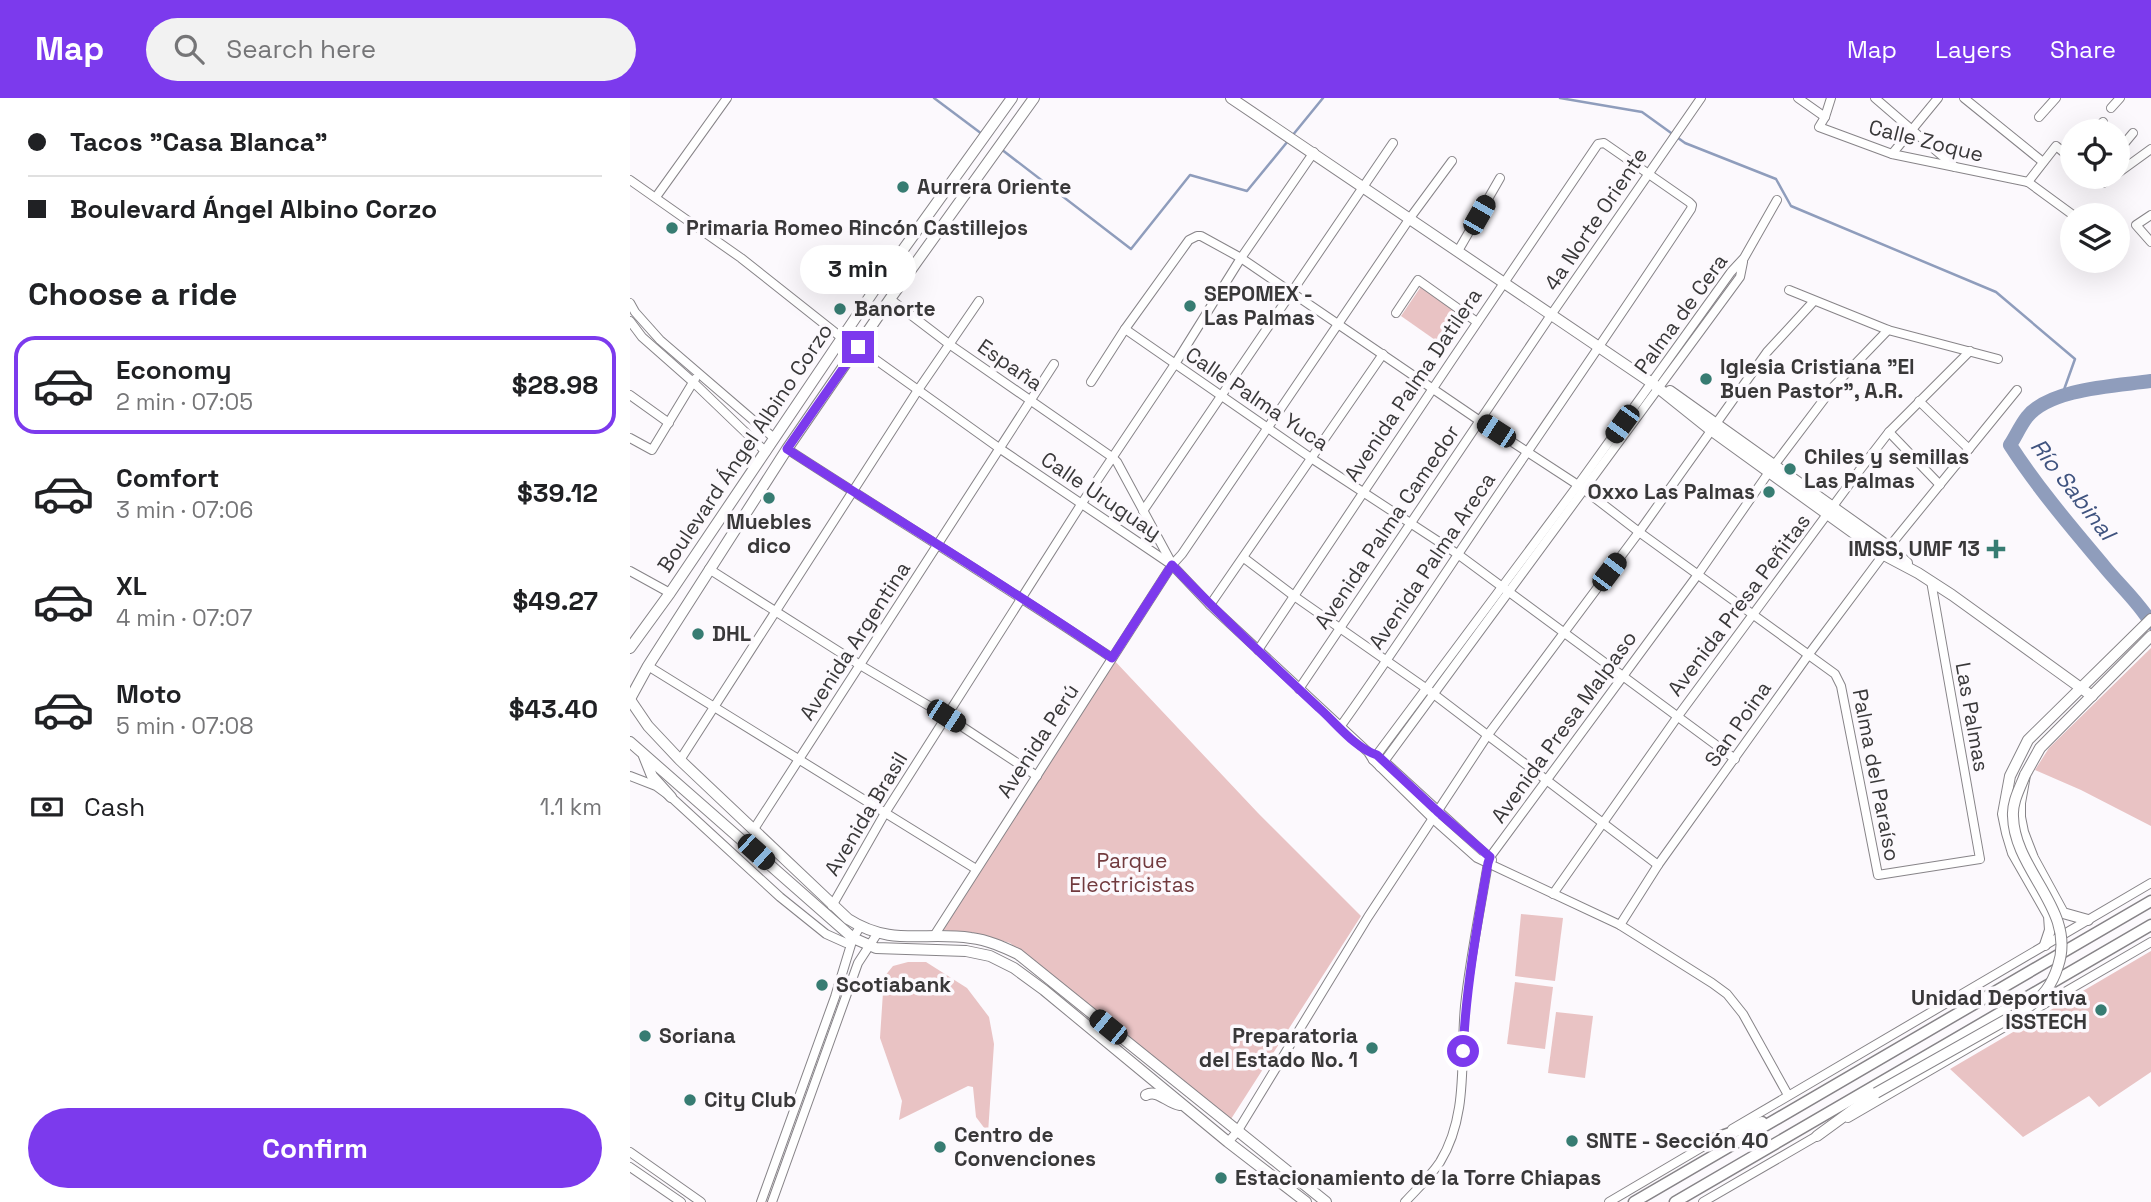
<!DOCTYPE html>
<meta charset="utf-8">
<style>
body{margin:0;font-family:"Space Grotesk",sans-serif;background:#f2f2f2;color:#202124;height:100vh;display:flex;flex-direction:column;font-size:26px;white-space:nowrap}
*{box-sizing:border-box;margin:0}
p{font-size:23px;color:#757577}
.icon{flex:none;width:38px;height:38px;fill:none;stroke:currentColor;stroke-width:2;stroke-linecap:round;stroke-linejoin:round}
.map{position:relative;flex:1;overflow:hidden}
.sheet{display:flex;flex-direction:column;background:#fff;width:630px}
.sheet>*{flex:none}
.guide{display:grid;align-content:center;height:154px;padding:0 28px;background:#fff}
.controls{position:absolute;left:1430px;top:21px;display:grid;gap:14px}
.controls a{display:grid;place-items:center;width:70px;height:70px;border-radius:50%;background:#fff;box-shadow:0 7px 28px #0002;font-size:35px}
.end{position:absolute;width:32px;height:32px;margin:-16px;border:9px solid #7c3aed;background:#fff;box-shadow:0 0 0 4px #fff}
.from{border-radius:50%}
.bubble{position:absolute;height:49px;border-radius:24px;background:#fff;box-shadow:0 7px 28px #0002;font-size:23px;font-weight:800;line-height:49px;text-align:center}
.car{position:absolute;width:21px;height:42px;margin:-21px -10px;border-radius:9px;box-shadow:0 0 5px 2px #0007;background:linear-gradient(#222 24%,#8ab4d8 0 40%,#222 0 76%,#8ab4d8 0 86%,#222 0)}
.guide b{display:flex;align-items:center;gap:24px;height:66px;font-size:26px}
.guide b+b{border-top:2px solid #e0e0e0}
.guide i{width:18px;height:18px;background:#202124}
ul{padding:0;list-style:none}
li{display:flex;align-items:center;gap:21px;height:98px;margin:0 14px 10px;padding:0 14px;border:4px solid transparent;border-radius:21px}
li div{flex:1}
li b{display:block;font-size:26px}
li em{font-style:normal;font-weight:800}
li.current{border-color:#7c3aed}
li>.icon{width:63px;height:63px;stroke-width:1.5}
h2{padding:0 28px;font-size:32px;line-height:84px}
.pay{display:flex;align-items:center;gap:18px;height:77px;padding:0 28px;font-size:26px}
.pay p{margin-inline-start:auto}
.button{display:flex;gap:14px;margin-top:auto;padding:14px 28px}
.button a{flex:1;height:80px;border-radius:42px;background:#7c3aed;color:#fff;font-size:28px;font-weight:800;line-height:80px;text-align:center}
header{display:flex;align-items:center;gap:42px;box-sizing:border-box;height:98px;padding:0 35px;background:#7c3aed;color:#fff}
header strong{font-size:33px}
nav{display:flex;gap:38px;margin-inline-start:auto;font-size:24px}
.search{width:490px;height:63px;background:#f2f2f2;display:flex;align-items:center;gap:18px;box-sizing:border-box;padding:0 24px;border-radius:38px;color:#757577;font-size:26px}
main{display:flex;flex:1;min-height:0}
.map>svg:first-child{display:block}
.green{fill:#e9c3c4}
.lines{fill:none;stroke-linecap:round;stroke-linejoin:round}
.stream{stroke:#8f9dbc;stroke-width:2.5}
.river{stroke:#8f9dbc;stroke-width:14}
.minor-casing{stroke:#878488;stroke-width:10}
.major-casing{stroke:#878488;stroke-width:12}
.highway-casing{stroke:#878488;stroke-width:13}
.minor{stroke:#fff;stroke-width:8}
.major{stroke:#fff;stroke-width:10}
.highway{stroke:#fff;stroke-width:10}
.major-bridge-casing{stroke:#878488;stroke-width:12;stroke-linecap:butt}
.major-bridge{stroke:#fff;stroke-width:10}
.route{stroke:#7c3aed;stroke-width:9}
.poi-dot{fill:#377c72;stroke:#fcf9fd;stroke-width:2.5}
.labels{text-anchor:middle;stroke-width:7;stroke-linejoin:round;paint-order:stroke}
.street-label{font-size:21px;fill:#393839;stroke:#fcf9fd}
.poi-label{font-size:21px;font-weight:bold;fill:#393839;stroke:#fcf9fd;text-anchor:start}
.park-label{font-size:21px;fill:#713a3e;stroke:#fcf9fd}
.water-label{font-size:23px;font-style:italic;fill:#3f537f;stroke:#fcf9fd}
</style>
<header>
<strong>Map</strong>
<div class="search"><svg class="icon" aria-label="search" viewBox="0 0 24 24"><circle cx="10" cy="10" r="6"/><path d="M15 15l6 6"/></svg>Search here</div>
<nav><a>Map</a><a>Layers</a><a>Share</a></nav>
</header>
<main>
<section class="sheet">
<div class="guide">
<b><i class="from"></i>Tacos &quot;Casa Blanca&quot;</b>
<b><i></i>Boulevard Ángel Albino Corzo</b>
</div>
<h2>Choose a ride</h2>
<ul>
<li class="current"><svg class="icon" aria-label="car" viewBox="0 0 24 24"><path d="M5 17H2v-5l4-1 3-4h7l3 4 3 1v5h-3M9 17h6M6 11h13"/><circle cx="7" cy="17" r="2"/><circle cx="17" cy="17" r="2"/></svg><div><b>Economy</b><p>2 min · 07:05</p></div><em>$28.98</em></li>
<li><svg class="icon" aria-label="car" viewBox="0 0 24 24"><path d="M5 17H2v-5l4-1 3-4h7l3 4 3 1v5h-3M9 17h6M6 11h13"/><circle cx="7" cy="17" r="2"/><circle cx="17" cy="17" r="2"/></svg><div><b>Comfort</b><p>3 min · 07:06</p></div><em>$39.12</em></li>
<li><svg class="icon" aria-label="car" viewBox="0 0 24 24"><path d="M5 17H2v-5l4-1 3-4h7l3 4 3 1v5h-3M9 17h6M6 11h13"/><circle cx="7" cy="17" r="2"/><circle cx="17" cy="17" r="2"/></svg><div><b>XL</b><p>4 min · 07:07</p></div><em>$49.27</em></li>
<li><svg class="icon" aria-label="car" viewBox="0 0 24 24"><path d="M5 17H2v-5l4-1 3-4h7l3 4 3 1v5h-3M9 17h6M6 11h13"/><circle cx="7" cy="17" r="2"/><circle cx="17" cy="17" r="2"/></svg><div><b>Moto</b><p>5 min · 07:08</p></div><em>$43.40</em></li>
</ul>
<div class="pay"><svg class="icon" aria-label="cash" viewBox="0 0 24 24"><path d="M3 7h18v10H3z"/><circle cx="12" cy="12" r="2"/></svg>Cash<p>1.1 km</p></div>
<div class="button"><a>Confirm</a></div>
</section>
<div class="map">
<svg width="1521" height="1104" viewBox="0 0 1521 1104">
<rect width="100%" height="100%" fill="#fcf9fd"/>
<g class="green">
<path d="M792,187l47,33 -21,31 -47,-33z"/>
<path d="M1521,550v178l-70,-36 -46,-20 14,-22z"/>
<path d="M482,560l146,155 103,103 -130,203 -221,-176 -36,-10 -33,-3z"/>
<path d="M891,816l42,4 -8,63 -40,-5z"/>
<path d="M1521,853v121l-52,35 -10,-11 -66,41 -73,-68z"/>
<path d="M278,864h18l41,26 22,29 5,27 -6,89 -12,-16 -3,-30 -5,-1 -69,34 3,-19 -22,-63 4,-61 9,-11z"/>
<path d="M885,884l38,5 -8,62 -38,-5z"/>
<path d="M926,914l37,4 -8,62 -37,-5z"/>
</g>
<g class="lines">
<g class="stream">
<path d="M304,0l48,36"/>
<path d="M930,0l82,14 43,31 91,36 15,27 205,86 79,67 -14,39"/>
<path d="M662,38l31,-38"/>
<path d="M371,51l130,100 59,-74 57,16 41,-50"/>
</g>
<path class="river" d="M1521,283c-35,5 -101,7 -124,36 -7,9 -11,19 -17,28 27,42 61,82 93,120 16,20 35,36 48,58"/>
<g class="minor-casing">
<g id="minor">
<path d="M1168,0l27,19"/>
<path d="M1201,0l-6,19 -6,10 73,27 136,28"/>
<path d="M1245,0l80,69"/>
<path d="M1334,0l79,64"/>
<path d="M1481,10l9,-10"/>
<path d="M1409,19l17,-19"/>
<path d="M1465,33l8,-9"/>
<path d="M1488,53l15,-18"/>
<path d="M1262,56l46,-56"/>
<path d="M1488,75l33,-24"/>
<path d="M1465,79l8,6 9,-6"/>
<path d="M0,82l111,78 101,80"/>
<path d="M1398,84l28,-36 16,13"/>
<path d="M1398,84l45,33"/>
<path d="M26,99l71,-99"/>
<path d="M1521,117l-15,10 15,17"/>
<path d="M828,153l42,-73"/>
<path d="M1159,192l99,40 110,29"/>
<path d="M260,201l59,45 163,113 5,5 54,100"/>
<path d="M0,205l5,9 25,28 114,98"/>
<path d="M766,215l22,-33 59,42"/>
<path d="M0,223l12,16 51,45 73,70"/>
<path d="M495,231l186,129 148,97 276,204"/>
<path d="M228,249l141,101 173,117 38,40 158,147 5,8 59,58 45,40 143,67 92,58 15,11 16,20 45,81"/>
<path d="M461,284l34,-53 64,-89 8,-4h4l40,22 239,163 98,64 61,47 196,142 6,12 37,189 102,-16 -49,-278"/>
<path d="M0,297l39,28"/>
<path d="M1289,303l50,48"/>
<path d="M1259,334l51,53"/>
<path d="M0,340l22,12 43,-71"/>
<path d="M157,351c108,70 218,137 325,209"/>
<path d="M513,413l250,-368"/>
<path d="M614,460l50,38 133,93 231,176"/>
<path d="M79,471l151,96 86,51 91,60"/>
<path d="M0,473l40,22"/>
<path d="M580,507l173,-251"/>
<path d="M628,552c112,-169 226,-338 340,-506l6,-1 85,59 3,3 -1,4c-53,81 -108,161 -163,242 -63,91 -123,185 -188,276"/>
<path d="M18,568l328,203"/>
<path d="M669,591l252,-374 150,-217"/>
<path d="M50,662l238,-370 61,-89"/>
<path d="M743,662l205,-275 153,-213 13,-14 33,-58"/>
<path d="M753,662l109,100"/>
<path d="M750,669l360,-490 3,-15"/>
<path d="M0,678l26,10 15,11 109,100 46,37 20,9 7,-5"/>
<path d="M124,731l300,-465"/>
<path d="M923,796l125,-178 181,-245 30,-39 81,-81"/>
<path d="M202,808l53,-93 197,-310 93,-139 66,-106 73,-106"/>
<path d="M990,827l38,-60 151,-211 80,-107 128,-157"/>
<path d="M304,838l238,-371 10,-11 228,-336 42,-57"/>
<path d="M1218,1020l303,-176"/>
<path d="M1102,1031l419,-246"/>
<path d="M598,1044l9,-10 131,-215 119,-181 152,-204 128,-180 47,-51"/>
<path d="M0,1054l71,50"/>
<path d="M0,1069l51,35"/>
<path d="M131,1104l74,-205 18,-59 7,-11"/>
<path d="M142,1104l86,-239 19,-29"/>
<path d="M775,1104c12,-13 25,-25 35,-40 29,-47 20,-104 25,-156 5,-48 15,-95 23,-143l2,-6 209,-284 70,-101 65,-86 54,-56"/>
<path d="M979,1104l112,-66"/>
<path d="M1073,1104l119,-69"/>
</g>
</g>
<g class="major-casing">
<g id="major">
<path d="M601,0l421,285 60,48 172,124 34,18 34,22 140,101"/>
<path d="M1040,293l219,156 18,16"/>
<path d="M0,550l40,-55 207,-307 135,-188"/>
<path d="M1,599l17,-31 139,-217 103,-150 144,-201"/>
<path d="M1,603l17,25 32,34 168,159c44,28 76,12 123,19 17,2 32,9 47,16l308,248"/>
<path d="M0,644l223,196 23,10 90,3 24,5 24,12 30,22 184,152 78,60"/>
<path d="M14,658l8,20 19,21"/>
<path d="M1458,822l-25,-7 -30,-55 -10,-26 -3,-15v-14l5,-28 15,-27 111,-112"/>
<path d="M1415,847l5,-15 -1,-14 -36,-63 -6,-20 -4,-19 7,-38 18,-36 123,-121"/>
<path d="M516,997c12,-6 21,8 34,10"/>
<path d="M1187,1038l59,-43"/>
</g>
</g>
<g class="highway-casing">
<g id="highway">
<path d="M1086,1040l46,-16"/>
<path d="M1004,1104l517,-301"/>
<path d="M1045,1104l476,-277"/>
</g>
</g>
<use href="#minor" class="minor"/>
<use href="#major" class="major"/>
<use href="#highway" class="highway"/>
<g class="major-bridge-casing">
<path id="major-bridge" d="M1246,995l151,-85c16,-11 25,-23 31,-42 19,-56 -44,-95 -45,-150 -1,-14 7,-28 12,-41"/>
</g>
<use href="#major-bridge" class="major-bridge"/>
</g>
<g class="lines">
<path class="route" d="M228,249l-71,102c108,70 219,136 325,209l60,-93c47,50 97,96 147,143 17,15 36,40 58,47l60,56 53,46 -2,6c-11,63 -22,125 -25,188"/>
</g>
<g class="poi-dot">
<circle cx="273" cy="89" r="7"/>
<circle cx="42" cy="130" r="7"/>
<circle cx="560" cy="208" r="7"/>
<circle cx="210" cy="211" r="7"/>
<circle cx="1076" cy="281" r="7"/>
<circle cx="1160" cy="371" r="7"/>
<circle cx="1139" cy="394" r="7"/>
<circle cx="139" cy="400" r="7"/>
<path d="M1362.5 440.5h7v7h7v7h-7v7h-7v-7h-7v-7h7z"/>
<circle cx="68" cy="536" r="7"/>
<circle cx="192" cy="887" r="7"/>
<circle cx="1471" cy="912" r="7"/>
<circle cx="15" cy="938" r="7"/>
<circle cx="742" cy="950" r="7"/>
<circle cx="60" cy="1002" r="7"/>
<circle cx="942" cy="1043" r="7"/>
<circle cx="310" cy="1049" r="7"/>
<circle cx="591" cy="1080" r="7"/>
</g>
<g class="labels">
<g class="street-label">
<text transform="translate(1296 43) rotate(14)" y="7">Calle Zoque</text>
<text transform="translate(966 121) rotate(-56)" y="7">4a Norte Oriente</text>
<text transform="translate(1051 216) rotate(-54)" y="7">Palma de Cera</text>
<text transform="translate(380 267) rotate(35)" y="7">España</text>
<text transform="translate(783 287) rotate(-56)" y="7">Avenida Palma Datilera</text>
<text transform="translate(627 301) rotate(34)" y="7">Calle Palma Yuca</text>
<text transform="translate(115 350) rotate(-56)" y="7">Boulevard Ángel Albino Corzo</text>
<text transform="translate(471 398) rotate(34)" y="7">Calle Uruguay</text>
<text transform="translate(757 429) rotate(-56)" y="7">Avenida Palma Camedor</text>
<text transform="translate(802 463) rotate(-56)" y="7">Avenida Palma Areca</text>
<text transform="translate(1109 507) rotate(-53)" y="7">Avenida Presa Peñitas</text>
<text transform="translate(225 543) rotate(-57)" y="7">Avenida Argentina</text>
<text transform="translate(1342 619) rotate(80)" y="7">Las Palmas</text>
<text transform="translate(1108 626) rotate(-55)" y="7">San Poina</text>
<text transform="translate(934 629) rotate(-54)" y="7">Avenida Presa Malpaso</text>
<text transform="translate(408 643) rotate(-57)" y="7">Avenida Perú</text>
<text transform="translate(1246 677) rotate(79)" y="7">Palma del Paraíso</text>
<text transform="translate(236 716) rotate(-59)" y="7">Avenida Brasil</text>
</g>
<g class="poi-label">
<text x="287" y="96">Aurrera Oriente</text>
<text x="56" y="137">Primaria Romeo Rincón Castillejos</text>
<text x="574" y="203">SEPOMEX -<tspan x="574" dy="24">Las Palmas</tspan></text>
<text x="224" y="218">Banorte</text>
<text x="1090" y="276">Iglesia Cristiana "El<tspan x="1090" dy="24">Buen Pastor", A.R.</tspan></text>
<text x="1174" y="366">Chiles y semillas<tspan x="1174" dy="24">Las Palmas</tspan></text>
<text x="1125" y="401" text-anchor="end">Oxxo Las Palmas</text>
<text x="139" y="431" text-anchor="middle">Muebles<tspan x="139" dy="24">dico</tspan></text>
<text x="1350" y="458" text-anchor="end">IMSS, UMF 13</text>
<text x="82" y="543">DHL</text>
<text x="206" y="894">Scotiabank</text>
<text x="1457" y="907" text-anchor="end">Unidad Deportiva<tspan x="1457" dy="24">ISSTECH</tspan></text>
<text x="29" y="945">Soriana</text>
<text x="728" y="945" text-anchor="end">Preparatoria<tspan x="728" dy="24">del Estado No. 1</tspan></text>
<text x="74" y="1009">City Club</text>
<text x="324" y="1044">Centro de<tspan x="324" dy="24">Convenciones</tspan></text>
<text x="956" y="1050">SNTE - Sección 40</text>
<text x="605" y="1087">Estacionamiento de la Torre Chiapas</text>
</g>
<g class="park-label">
<text x="502" y="770">Parque<tspan x="502" dy="24">Electricistas</tspan></text>
</g>
<g class="water-label">
<text transform="translate(1443 391) rotate(52)" y="8">Río Sabinal</text>
</g>
</g>
</svg>
<div class="controls">
<a><svg class="icon" aria-label="locate" viewBox="0 0 24 24"><circle cx="12" cy="12" r="6"/><path d="M12 2v4M12 18v4M2 12h4M18 12h4"/></svg></a>
<a><svg class="icon" aria-label="layers" viewBox="0 0 24 24"><path d="M12 4l9 5-9 5-9-5zM3 14l9 5 9-5"/></svg></a>
</div>
<i class="end from" style="left:833px;top:953px"></i>
<i class="end" style="left:228px;top:249px"></i>
<div class="bubble" style="left:170px;top:147px;width:116px">3 min</div>
<i class="car" style="left:849px;top:117px;rotate:30deg"></i>
<i class="car" style="left:992px;top:326px;rotate:216deg"></i>
<i class="car" style="left:866px;top:333px;rotate:303deg"></i>
<i class="car" style="left:979px;top:474px;rotate:37deg"></i>
<i class="car" style="left:316px;top:618px;rotate:123deg"></i>
<i class="car" style="left:126px;top:754px;rotate:132deg"></i>
<i class="car" style="left:478px;top:929px;rotate:309deg"></i>
</div>
</main>
